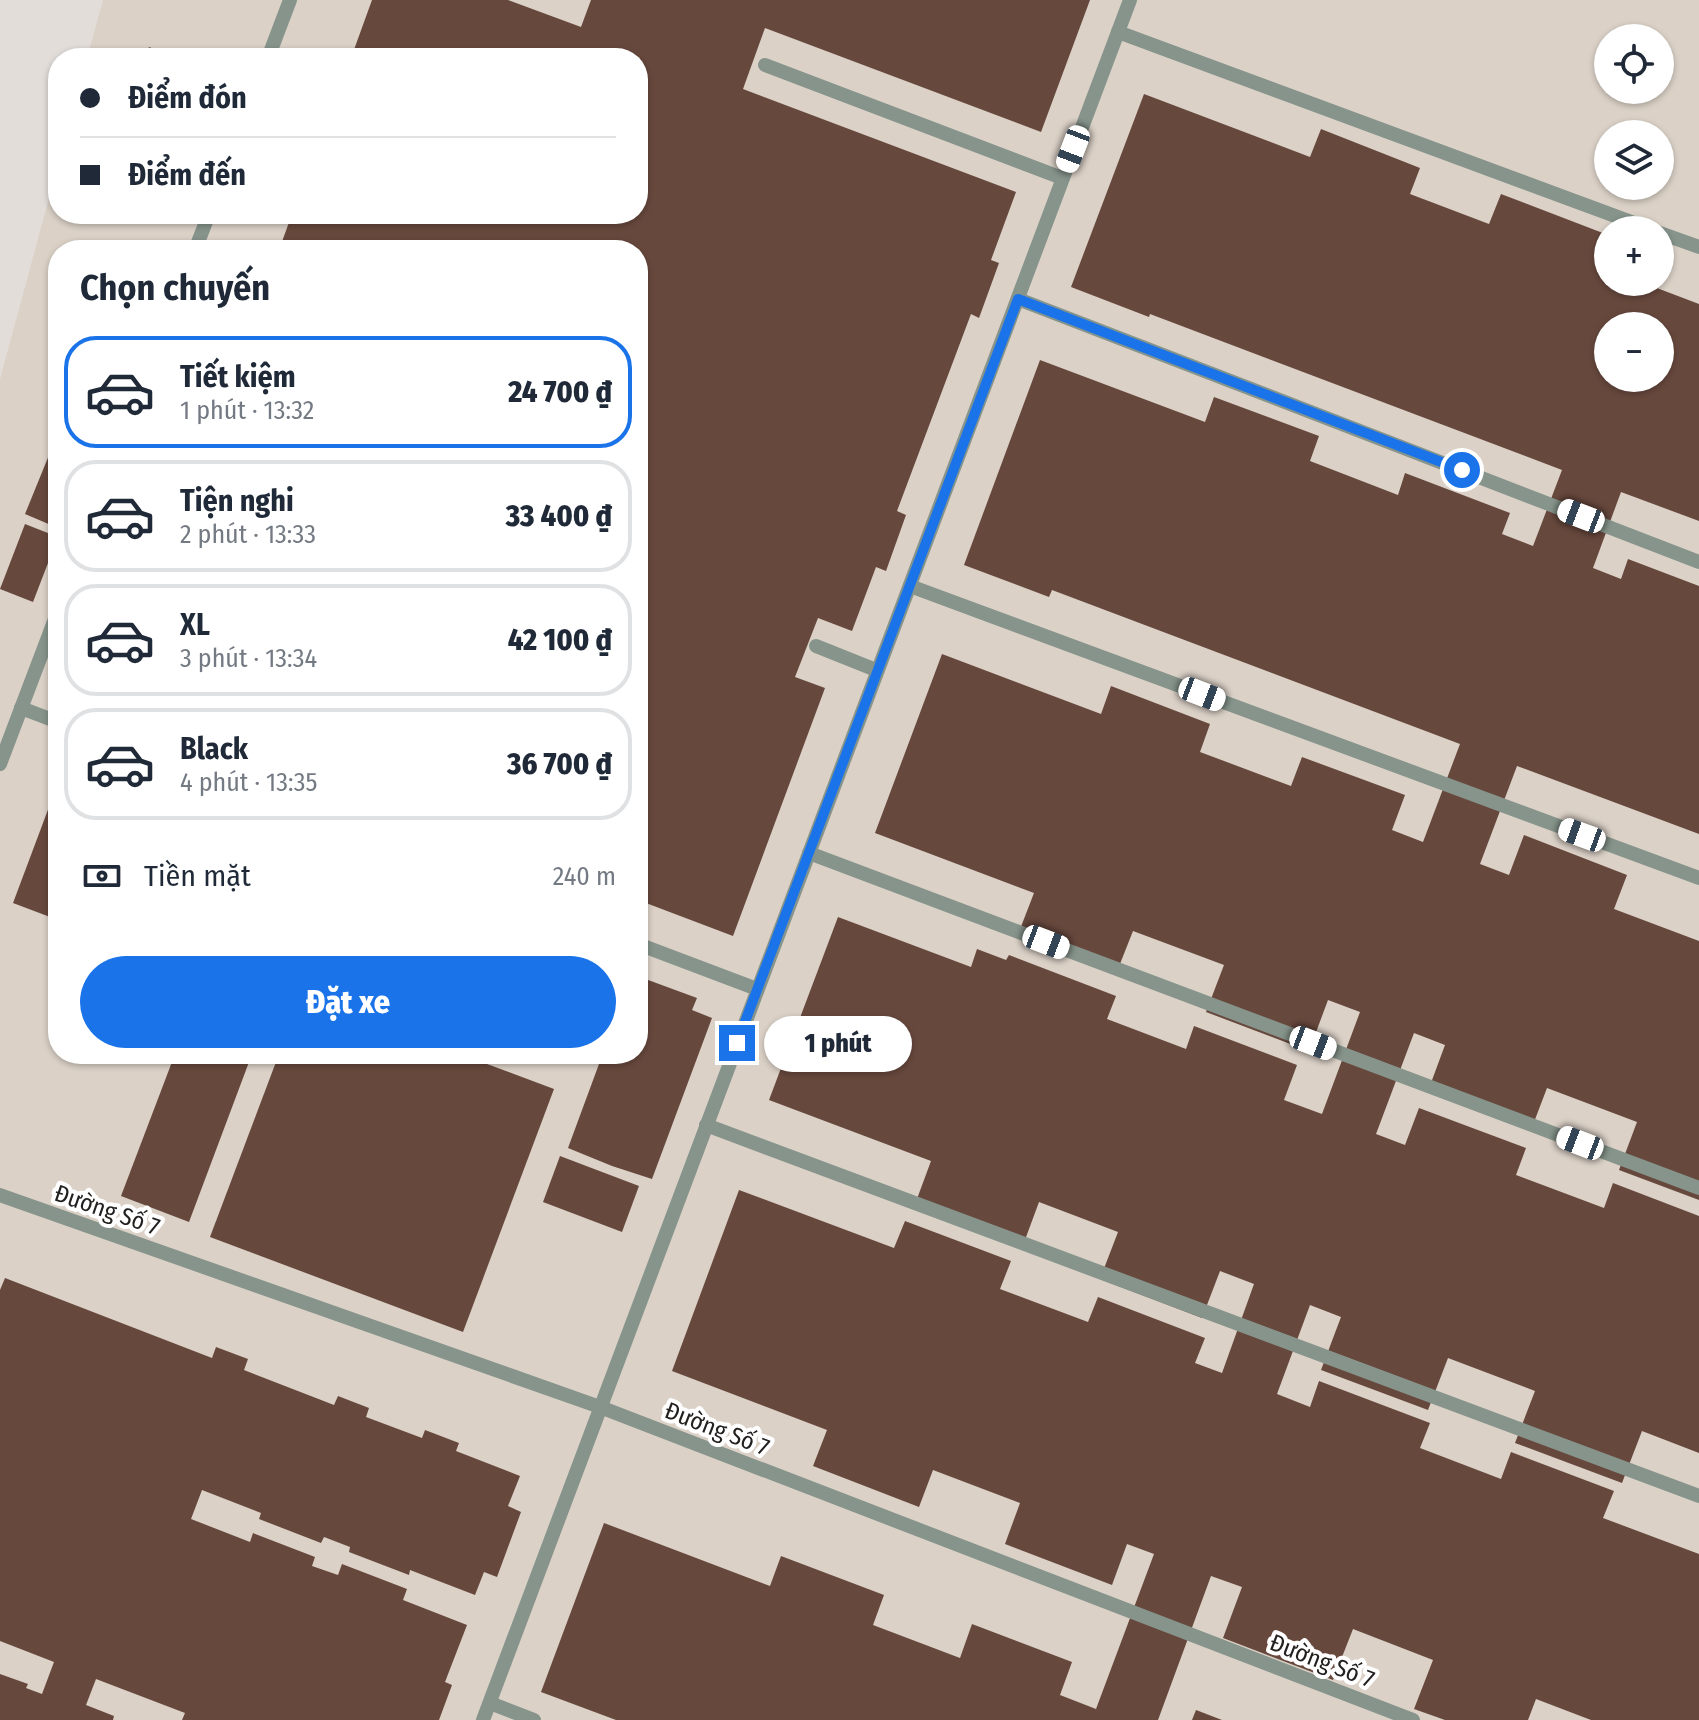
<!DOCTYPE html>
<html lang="vi">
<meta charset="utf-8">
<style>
body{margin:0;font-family:"Fira Sans Condensed",sans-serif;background:#f2f2f3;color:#1f2937;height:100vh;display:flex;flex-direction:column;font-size:30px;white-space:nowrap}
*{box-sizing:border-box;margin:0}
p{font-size:26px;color:#747a83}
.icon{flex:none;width:44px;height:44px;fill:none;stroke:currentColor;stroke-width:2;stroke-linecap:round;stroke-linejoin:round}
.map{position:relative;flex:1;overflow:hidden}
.details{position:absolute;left:48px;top:240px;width:600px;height:824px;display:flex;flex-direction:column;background:#fff;border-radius:32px;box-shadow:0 2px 6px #0004}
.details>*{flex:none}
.banner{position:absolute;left:48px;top:48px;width:600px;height:176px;border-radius:32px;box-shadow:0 2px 6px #0004;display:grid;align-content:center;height:176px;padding:0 32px;background:#fff}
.buttons{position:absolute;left:1594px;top:24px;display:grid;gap:16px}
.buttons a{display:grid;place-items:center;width:80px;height:80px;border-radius:50%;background:#fff;box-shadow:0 2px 6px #0004;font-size:40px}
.end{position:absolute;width:36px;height:36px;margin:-18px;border:10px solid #1a73e8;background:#fff;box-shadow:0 0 0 4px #fff}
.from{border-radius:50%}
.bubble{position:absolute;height:56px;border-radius:28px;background:#fff;box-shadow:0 2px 6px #0004;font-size:26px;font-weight:800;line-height:56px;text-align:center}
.car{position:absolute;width:24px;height:48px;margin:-24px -12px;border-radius:10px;box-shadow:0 0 6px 2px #0007;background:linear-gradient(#fff 24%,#345 0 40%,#fff 0 76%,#345 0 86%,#fff 0)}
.banner b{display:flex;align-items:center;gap:28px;height:76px;font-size:30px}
.banner b+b{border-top:2px solid #e0e1e3}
.banner i{width:20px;height:20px;background:#1f2937}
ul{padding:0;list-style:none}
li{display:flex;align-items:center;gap:24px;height:112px;margin:0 16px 12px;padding:0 16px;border:4px solid #e0e1e3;border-radius:32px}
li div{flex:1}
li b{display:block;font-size:30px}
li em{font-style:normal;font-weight:800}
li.active{border-color:#1a73e8}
li>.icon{width:72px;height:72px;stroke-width:1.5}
h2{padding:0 32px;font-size:36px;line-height:96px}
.pay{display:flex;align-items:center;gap:20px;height:88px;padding:0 32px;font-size:30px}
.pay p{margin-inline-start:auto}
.primary-button{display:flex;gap:16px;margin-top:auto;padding:16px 32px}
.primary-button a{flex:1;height:92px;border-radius:48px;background:#1a73e8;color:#fff;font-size:32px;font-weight:800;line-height:92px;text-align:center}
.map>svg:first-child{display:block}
.built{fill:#dbd1c7;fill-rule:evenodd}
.building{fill:#67483d;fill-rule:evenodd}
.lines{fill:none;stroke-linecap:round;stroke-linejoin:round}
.lane{stroke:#86948b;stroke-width:14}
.route{stroke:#1a73e8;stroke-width:10}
.labels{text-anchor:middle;stroke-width:8;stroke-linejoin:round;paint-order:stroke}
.street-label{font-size:24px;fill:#232120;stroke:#fff}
</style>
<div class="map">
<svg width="1699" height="1720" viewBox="0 0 1699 1720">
<rect width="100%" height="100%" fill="#e2ddd9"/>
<path class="built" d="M103,0h1596v1720h-1699v-1341l58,-214v49h580v-156h-551zM1608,38h52v52h-52zM1608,134h52v52h-52zM1608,230h52v52h-52zM58,250h580v804h-580zM1608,326h52v52h-52z"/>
<g class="building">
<path d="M372,0h136l73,27 10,-27h499l-49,132 -276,-104 -22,61 273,103 -25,68 8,3 -20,55 -8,-4 -74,197 9,4 -20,56 -10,-4 -24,64 -34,-13 -23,59 30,11 -92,248 -95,-36v-650h-359l13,-36h346v-156h-287z"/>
<path d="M149,47l27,11h-31z"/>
<path d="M1144,94l166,63 11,-28 99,39 -10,26 79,30 12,-30 107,41v21l-4,12 4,1v13h33l58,22v217l-78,-29 -28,76 28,11 7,-20 71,27v248l-182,-68 -37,98 29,11 15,-40 103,40 -13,34 85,32v259l-80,-30 18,-48 -90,-34 -16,42 -103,-39 17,-46 -31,-12 -38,101 29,11 14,-37 107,40 -10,27 88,33 9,-25 86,33v237l-57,-22 -20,52 -107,-40 20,-52 -87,-33 -20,52 -107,-40 20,-53 -31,-12 -33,89 33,13 9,-26 111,42 -10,25 81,31 10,-27 103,39 -11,27 96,36v166h-108l-55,-21 -8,21h-83l-31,-11 19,-49 -80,-31 -20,51 -110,-42 19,-51 -31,-11 -53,144h-542l-75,-28 63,-169 166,63 11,-30 103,39 -11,30 87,33 12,-34 100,38 -12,33 36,14 58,-155 -27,-10 -15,41 -107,-41 15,-41 -87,-33 -14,37 -106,-41 14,-36 -155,-59 67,-181 155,58 11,-27 106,40 -11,28 88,33 10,-25 107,41 -10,25 27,10 32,-89 -34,-13 -18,47 -102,-39 18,-47 -79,-30 -17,46 -108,-41 17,-46 -162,-61 69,-183 133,50 6,-18 29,11 3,-5 107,41 -9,23 79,30 8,-23 103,39 -13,35 38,14 38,-102 -32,-12 -19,51 -103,-39 18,-47 -91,-34 -17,43 -99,-37 17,-44 -159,-60 67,-179 159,60 10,-28 99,38 -10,28 91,34 11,-29 103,38 -13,35 31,12 37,-98 -408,-154 -3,7 -85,-32 76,-205 165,62 9,-25 105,39 -9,25 88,34 7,-22 105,40 -8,21 31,12 29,-76 -412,-156 -1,3 -78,-30zM1608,326h52v52h-52z"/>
<path d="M58,433v95l-33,-14z"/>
<path d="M25,524l33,13 -25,65 -33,-13z"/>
<path d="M58,783v137l-45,-17z"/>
<path d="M640,977l57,21 -5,12 20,8 -60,161 -40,-13 -44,-18 31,-84 -13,-5 1,-5h51v-71z"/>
<path d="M175,1054h77l-63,168 -68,-26z"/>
<path d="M279,1054h181l94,35 -91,243 -253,-95z"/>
<path d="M560,1156l79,30 -17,46 -79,-30z"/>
<path d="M5,1278l207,80 4,-11 32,12 -4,11 90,35 4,-9 31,12 -3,9 56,21 3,-8 34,13 -3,8 64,25 -12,30 13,6 -24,65 -13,-5 -9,23 -65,-25 -1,5 -60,-23 1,-5 -26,-10 -3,6 -62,-24 2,-6 -59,-23 -11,29 59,23 3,-9 62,24 -3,9 26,9 4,-11 65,25 -4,11 64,25 -22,57 7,3 -13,35h-257l3,-7 -89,-34 -10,26 28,11 -1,4h-113v-46l28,10 -2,4 16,6 12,-32 -54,-21v-351z"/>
<path d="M1196,1710l26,10h-30z"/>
</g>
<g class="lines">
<g class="lane">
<path d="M1118,32l535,198"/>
<path d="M268,58l22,-58"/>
<path d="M765,65l297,113"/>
<path d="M1660,233l39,14"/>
<path d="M195,250l14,-36"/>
<path d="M1018,299l681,263"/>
<path d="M910,586l789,292"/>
<path d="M816,646l60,24"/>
<path d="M21,708l37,14"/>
<path d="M0,764l58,-153"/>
<path d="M809,853l890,335"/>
<path d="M638,944l119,45"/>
<path d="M706,1125l993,371"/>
<path d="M0,1195l600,212 813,313"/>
<path d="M490,1703l44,17"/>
<path d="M483,1720l647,-1720"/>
</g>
</g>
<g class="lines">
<path class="route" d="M737,1043l281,-744 444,171"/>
</g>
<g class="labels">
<g class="street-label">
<text transform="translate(107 1210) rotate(19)" y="8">Đường Số 7</text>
<text transform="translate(717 1429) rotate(21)" y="8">Đường Số 7</text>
<text transform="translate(1322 1661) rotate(21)" y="8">Đường Số 7</text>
</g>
</g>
</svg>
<div class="buttons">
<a><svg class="icon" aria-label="locate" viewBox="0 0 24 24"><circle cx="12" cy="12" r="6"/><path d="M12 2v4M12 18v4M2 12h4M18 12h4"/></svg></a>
<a><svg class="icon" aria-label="layers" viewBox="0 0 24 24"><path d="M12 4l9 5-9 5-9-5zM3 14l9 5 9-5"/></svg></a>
<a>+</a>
<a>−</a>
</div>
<i class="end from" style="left:1462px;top:470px"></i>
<i class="end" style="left:737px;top:1043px"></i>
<div class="bubble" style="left:764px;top:1016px;width:148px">1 phút</div>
<i class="car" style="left:1073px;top:149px;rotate:201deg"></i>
<i class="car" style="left:1581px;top:516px;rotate:291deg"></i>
<i class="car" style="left:1202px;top:694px;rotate:111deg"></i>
<i class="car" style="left:1582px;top:835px;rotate:290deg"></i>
<i class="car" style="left:1046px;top:942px;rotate:111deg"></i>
<i class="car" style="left:1313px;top:1043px;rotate:111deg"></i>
<i class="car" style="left:1580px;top:1143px;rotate:291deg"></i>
<div class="banner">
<b><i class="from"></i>Điểm đón</b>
<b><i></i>Điểm đến</b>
</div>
<section class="details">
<h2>Chọn chuyến</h2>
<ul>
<li class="active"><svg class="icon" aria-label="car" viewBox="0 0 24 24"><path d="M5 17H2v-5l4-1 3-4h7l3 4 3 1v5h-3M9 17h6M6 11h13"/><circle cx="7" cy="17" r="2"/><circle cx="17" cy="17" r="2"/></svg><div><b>Tiết kiệm</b><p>1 phút · 13:32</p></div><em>24 700 ₫</em></li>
<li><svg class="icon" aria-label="car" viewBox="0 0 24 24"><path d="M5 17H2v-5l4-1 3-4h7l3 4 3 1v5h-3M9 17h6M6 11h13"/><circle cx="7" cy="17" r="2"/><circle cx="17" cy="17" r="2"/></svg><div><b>Tiện nghi</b><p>2 phút · 13:33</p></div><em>33 400 ₫</em></li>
<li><svg class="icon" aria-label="car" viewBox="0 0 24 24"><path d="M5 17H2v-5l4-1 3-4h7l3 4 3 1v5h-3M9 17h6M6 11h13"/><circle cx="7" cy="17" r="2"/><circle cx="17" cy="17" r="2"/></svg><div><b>XL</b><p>3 phút · 13:34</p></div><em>42 100 ₫</em></li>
<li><svg class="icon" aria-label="car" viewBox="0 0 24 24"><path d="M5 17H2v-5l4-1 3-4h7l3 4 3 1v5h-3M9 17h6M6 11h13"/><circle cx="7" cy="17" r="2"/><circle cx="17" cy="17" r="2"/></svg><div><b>Black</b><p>4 phút · 13:35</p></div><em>36 700 ₫</em></li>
</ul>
<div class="pay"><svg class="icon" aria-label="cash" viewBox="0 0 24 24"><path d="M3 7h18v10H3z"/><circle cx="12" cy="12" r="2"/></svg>Tiền mặt<p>240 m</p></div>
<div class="primary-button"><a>Đặt xe</a></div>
</section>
</div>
